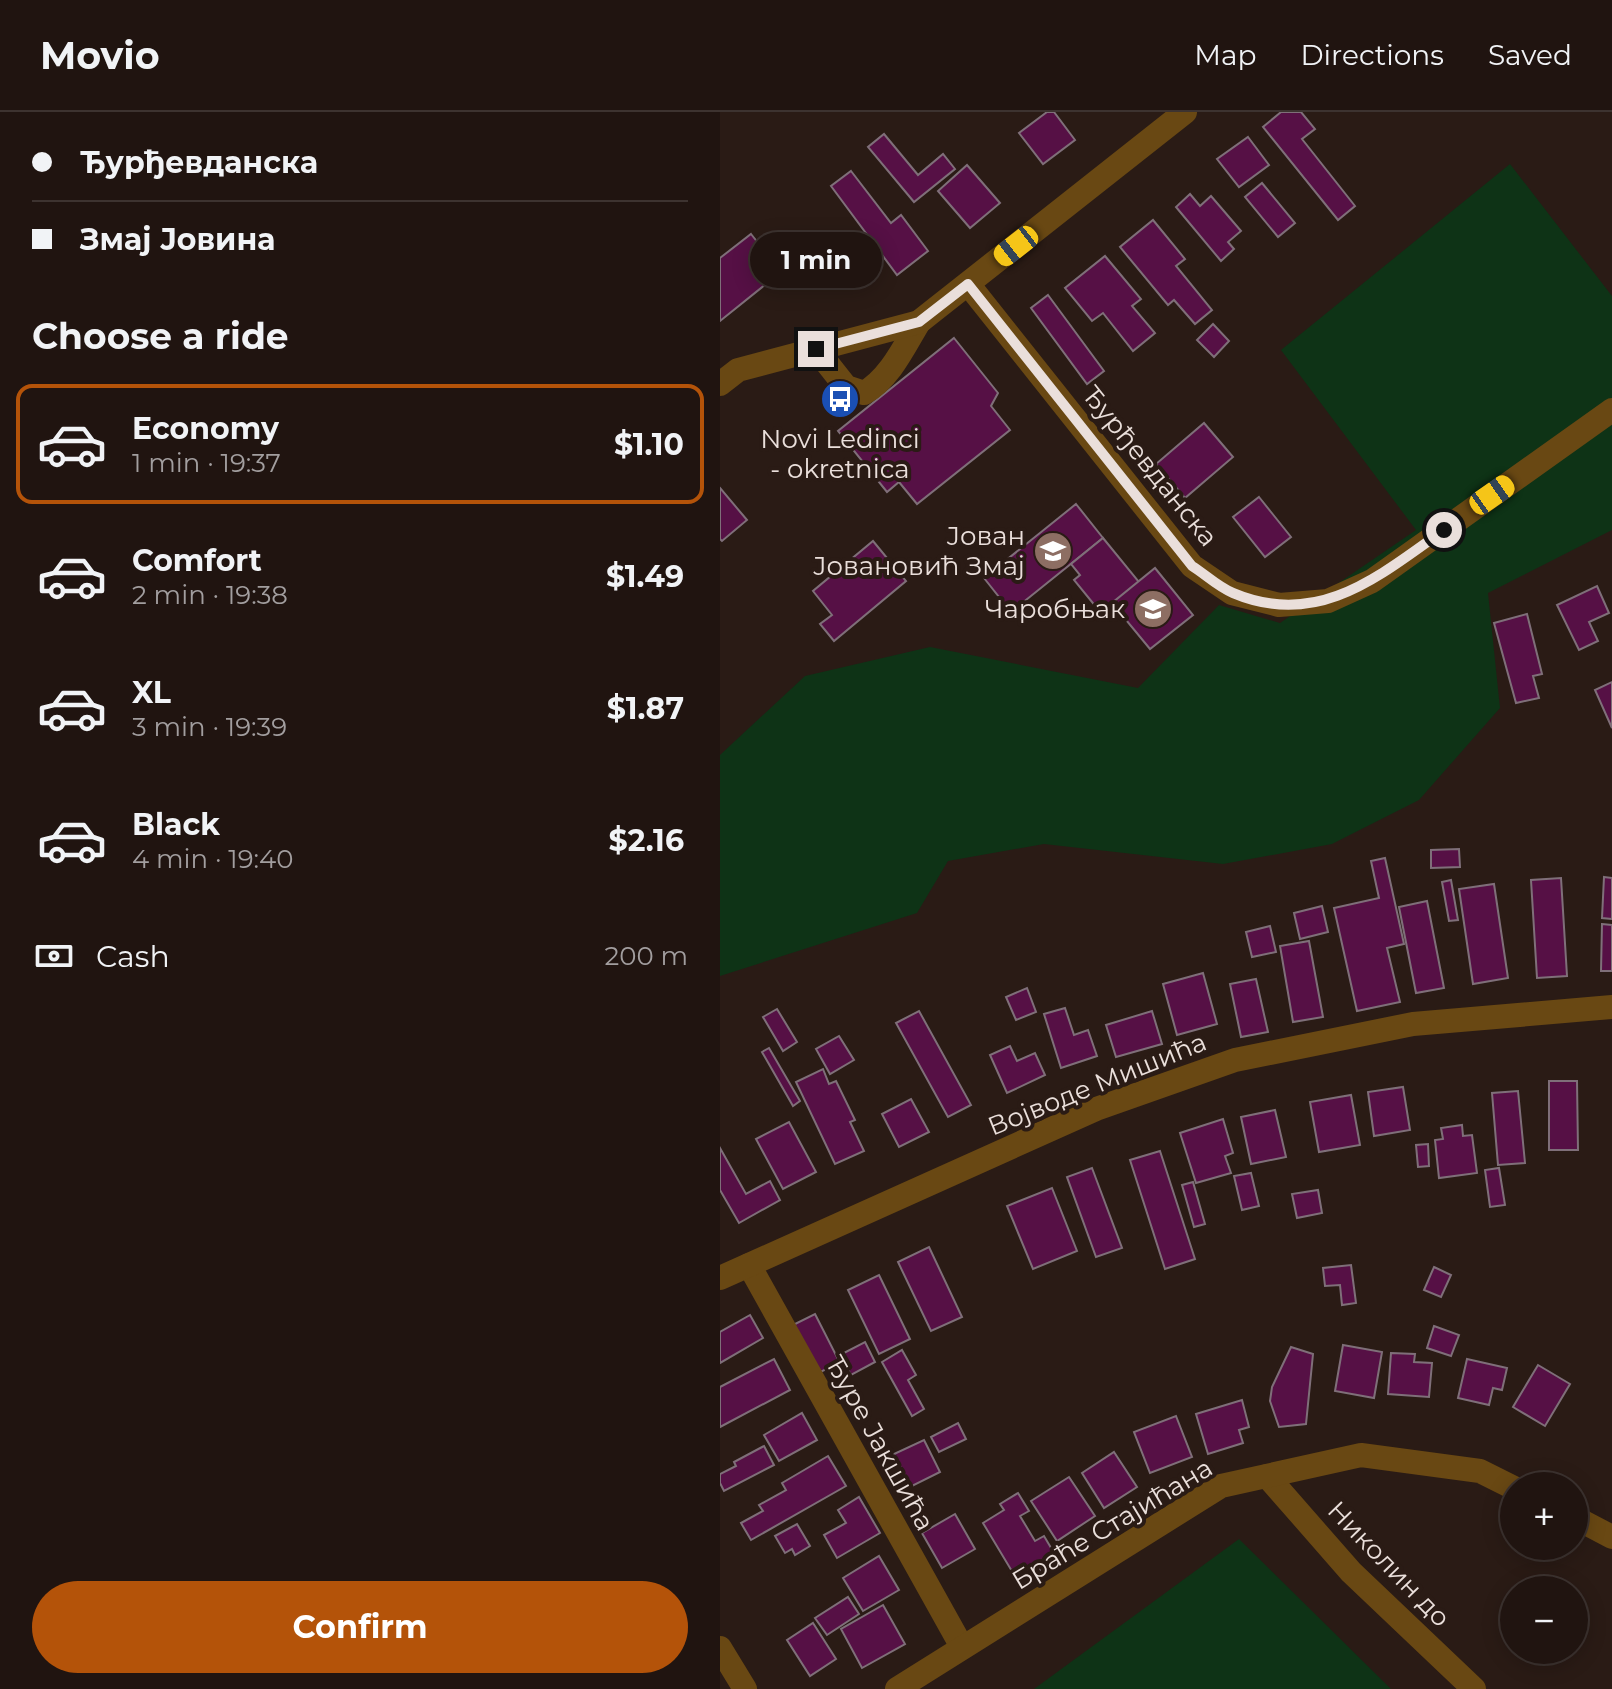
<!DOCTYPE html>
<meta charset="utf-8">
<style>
body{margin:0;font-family:Montserrat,sans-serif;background:#281d19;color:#f1f3f6;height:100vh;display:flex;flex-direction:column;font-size:30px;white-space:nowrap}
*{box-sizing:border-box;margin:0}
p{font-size:26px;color:#a29e9f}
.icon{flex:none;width:44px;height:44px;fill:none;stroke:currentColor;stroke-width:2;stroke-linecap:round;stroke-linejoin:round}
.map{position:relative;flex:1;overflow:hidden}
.side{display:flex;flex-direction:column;background:#201410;width:720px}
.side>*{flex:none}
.banner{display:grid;align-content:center;height:176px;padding:0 32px;background:#201410}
.controls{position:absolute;left:780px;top:1360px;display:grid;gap:16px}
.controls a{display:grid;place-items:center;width:88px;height:88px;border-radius:50%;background:#201410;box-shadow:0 4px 20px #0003,0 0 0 2px #3d3330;font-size:40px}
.end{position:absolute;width:36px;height:36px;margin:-18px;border:10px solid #eadfdb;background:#111;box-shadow:0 0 0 4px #111}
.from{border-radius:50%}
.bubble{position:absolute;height:56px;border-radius:28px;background:#201410;box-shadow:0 4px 20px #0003,0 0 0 2px #3d3330;font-size:26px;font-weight:700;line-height:56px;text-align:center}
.car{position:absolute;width:24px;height:48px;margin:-24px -12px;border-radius:10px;box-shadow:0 0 6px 2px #0007;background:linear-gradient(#f5c518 24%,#345 0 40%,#f5c518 0 76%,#345 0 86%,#f5c518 0)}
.banner b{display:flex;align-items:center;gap:28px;height:76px;font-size:30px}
.banner b+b{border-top:2px solid #3d3330}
.banner i{width:20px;height:20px;background:#f1f3f6}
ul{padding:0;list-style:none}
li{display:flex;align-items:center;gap:24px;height:120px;margin:0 16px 12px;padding:0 16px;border:4px solid transparent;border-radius:16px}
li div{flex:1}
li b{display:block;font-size:30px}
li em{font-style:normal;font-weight:700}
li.on{border-color:#b45309}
li>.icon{width:72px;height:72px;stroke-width:1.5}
h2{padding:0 32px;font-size:36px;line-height:96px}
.pay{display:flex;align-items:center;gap:20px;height:88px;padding:0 32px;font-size:30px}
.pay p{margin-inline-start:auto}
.button{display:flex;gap:16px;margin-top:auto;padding:16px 32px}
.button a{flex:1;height:92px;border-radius:48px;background:#b45309;color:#fff;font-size:32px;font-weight:700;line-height:92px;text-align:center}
header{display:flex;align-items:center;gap:48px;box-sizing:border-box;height:112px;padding:0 40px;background:#201410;border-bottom:2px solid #3d3330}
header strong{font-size:38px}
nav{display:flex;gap:44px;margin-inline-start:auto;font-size:28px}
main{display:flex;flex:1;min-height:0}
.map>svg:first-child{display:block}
.green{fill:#0e3316}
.building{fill:#561045;stroke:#7f6f79;stroke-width:2}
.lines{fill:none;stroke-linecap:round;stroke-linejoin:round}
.minor{stroke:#694813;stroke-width:24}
.route{stroke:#eadfdb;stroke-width:10}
.labels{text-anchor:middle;stroke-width:8;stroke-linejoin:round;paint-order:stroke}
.poi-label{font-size:26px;fill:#eadfdb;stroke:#2a1b15;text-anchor:end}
.street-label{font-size:26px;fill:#eadfdb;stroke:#2a1b15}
</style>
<header>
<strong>Movio</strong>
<nav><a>Map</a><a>Directions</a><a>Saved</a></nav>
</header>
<main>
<section class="side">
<div class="banner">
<b><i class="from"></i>Ђурђевданска</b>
<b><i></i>Змај Јовина</b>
</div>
<h2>Choose a ride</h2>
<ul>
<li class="on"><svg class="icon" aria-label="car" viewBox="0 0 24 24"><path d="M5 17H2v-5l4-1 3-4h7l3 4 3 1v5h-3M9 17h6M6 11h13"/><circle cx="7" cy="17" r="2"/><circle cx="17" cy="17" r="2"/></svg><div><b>Economy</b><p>1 min · 19:37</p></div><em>$1.10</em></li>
<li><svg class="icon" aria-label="car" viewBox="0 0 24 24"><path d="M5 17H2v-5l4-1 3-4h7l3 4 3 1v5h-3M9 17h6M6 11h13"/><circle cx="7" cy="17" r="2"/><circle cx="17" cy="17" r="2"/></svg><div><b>Comfort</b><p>2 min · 19:38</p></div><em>$1.49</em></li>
<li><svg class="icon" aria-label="car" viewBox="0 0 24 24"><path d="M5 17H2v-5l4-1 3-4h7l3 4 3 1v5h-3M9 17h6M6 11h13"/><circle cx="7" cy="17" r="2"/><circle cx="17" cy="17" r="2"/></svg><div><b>XL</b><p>3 min · 19:39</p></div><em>$1.87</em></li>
<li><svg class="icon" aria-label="car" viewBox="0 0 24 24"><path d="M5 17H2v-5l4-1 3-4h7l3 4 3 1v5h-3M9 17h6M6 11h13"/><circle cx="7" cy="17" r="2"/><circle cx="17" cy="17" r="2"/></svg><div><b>Black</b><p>4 min · 19:40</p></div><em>$2.16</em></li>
</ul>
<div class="pay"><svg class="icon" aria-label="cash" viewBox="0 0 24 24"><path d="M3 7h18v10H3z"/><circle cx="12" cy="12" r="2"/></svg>Cash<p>200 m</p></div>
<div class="button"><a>Confirm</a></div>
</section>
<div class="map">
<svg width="892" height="1577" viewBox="0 0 892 1577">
<rect width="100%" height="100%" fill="#2a1b15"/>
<g class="green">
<path d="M790,52l102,132v234l-124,63 12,115 -81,92 -87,44 -109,20 -179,-20 -96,17 -31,52 -197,63v-221l85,-79 125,-29 208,41 81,-83 61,18 136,-93 -135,-180z"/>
<path d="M519,1427l152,150h-357z"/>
</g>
<g class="building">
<path d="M327,0h7l21,28 -32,24 -24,-31z"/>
<path d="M561,0h20l14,17 -13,10 53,67 -17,14 -75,-93z"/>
<path d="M164,22l34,41 25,-21 12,15 -41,33 -46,-55z"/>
<path d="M528,25l21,28 -30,22 -22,-28z"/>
<path d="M247,53l33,38 -30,25 -32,-37z"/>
<path d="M131,59l40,52 10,-8 27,36 -31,24 -66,-89z"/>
<path d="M542,71l33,40 -17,14 -33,-40z"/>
<path d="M470,82l10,12 11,-10 30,35 -13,11 6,7 -13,12 -45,-54z"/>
<path d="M433,108l32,39 -9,7 36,44 -17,14 -21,-24 -6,5 -48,-58z"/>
<path d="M31,122l30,38 -61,49v-63z"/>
<path d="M385,144l36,43 -9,7 23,27 -22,18 -30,-38 -11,8 -27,-33z"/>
<path d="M328,183l56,76 -17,13 -56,-76z"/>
<path d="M493,212l16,17 -15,16 -17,-17z"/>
<path d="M234,226l44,55 -7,13 19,24 -93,74 -18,-22 -12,10 -49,-61z"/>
<path d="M484,311l29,34 -48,41 -29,-34z"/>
<path d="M0,376l27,32 -25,21 -2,-2z"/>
<path d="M539,385l32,40 -26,20 -32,-40z"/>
<path d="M356,392l27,34 -92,74 -27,-34z"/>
<path d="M383,426l36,44 -38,31 -27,-33 6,-5 -9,-11z"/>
<path d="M153,429l33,40 -72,60 -14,-17 12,-9 -19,-24z"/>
<path d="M435,456l38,47 -43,34 -38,-46z"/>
<path d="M877,474l12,27 -20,9 9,19 -19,9 -22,-45z"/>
<path d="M807,502l15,60 -9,2 6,22 -23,5 -22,-80z"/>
<path d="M892,570v46l-17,-38z"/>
<path d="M739,737l1,18 -29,1v-18z"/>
<path d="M665,746l19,86 -17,4 13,54 -43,9 -23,-103 45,-10 -8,-37z"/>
<path d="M884,765l8,1v41l-10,-1z"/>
<path d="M841,766l6,98 -30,2 -6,-98z"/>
<path d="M731,768l7,40 -9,1 -7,-39z"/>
<path d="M774,772l14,94 -35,6 -14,-95z"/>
<path d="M707,789l17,87 -28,5 -17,-86z"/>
<path d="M602,794l6,26 -28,7 -6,-26z"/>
<path d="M882,812l10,1v46h-11z"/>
<path d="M550,814l6,26 -24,5 -6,-25z"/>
<path d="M589,829l14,76 -30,5 -13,-76z"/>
<path d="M483,861l14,51 -40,11 -14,-51z"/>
<path d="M536,867l12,53 -27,5 -11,-53z"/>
<path d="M307,876l9,24 -20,8 -10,-23z"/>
<path d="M345,896l9,27 14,-5 9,26 -36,12 -17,-54z"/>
<path d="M57,897l20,33 -14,9 -20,-34z"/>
<path d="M199,899l52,94 -23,12 -52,-94z"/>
<path d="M432,899l10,33 -46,13 -10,-32z"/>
<path d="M119,924l15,24 -24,14 -14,-25z"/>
<path d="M290,934l7,15 18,-8 10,22 -38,18 -17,-38z"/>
<path d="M49,936l31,53 -7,5 -31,-54z"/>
<path d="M103,957l6,15 7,-3 19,39 -5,2 14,29 -29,13 -39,-82z"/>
<path d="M829,969h28l1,69h-29z"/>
<path d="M683,975l7,43 -36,6 -6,-44z"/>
<path d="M798,979l7,72 -27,2 -6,-72z"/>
<path d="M631,983l9,50 -41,7 -9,-50z"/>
<path d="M191,987l18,33 -30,15 -17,-33z"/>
<path d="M555,998l11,47 -35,7 -10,-47z"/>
<path d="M503,1007l10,34 -8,3 6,17 -35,10 -16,-50z"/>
<path d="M69,1010l27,50 -33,17 -27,-50z"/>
<path d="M742,1013l1,11 9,-1 5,38 -38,5 -4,-38 8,-1 -2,-11z"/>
<path d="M708,1032l1,22 -11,1 -2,-22z"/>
<path d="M0,1036l26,46 24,-13 10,19 -41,23 -19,-33z"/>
<path d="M440,1039l35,108 -30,10 -35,-109z"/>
<path d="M372,1056l30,80 -26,9 -29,-80z"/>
<path d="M779,1056l6,37 -15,2 -5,-37z"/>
<path d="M531,1061l8,33 -17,4 -8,-34z"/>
<path d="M473,1070l12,42 -11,3 -12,-42z"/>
<path d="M332,1076l25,63 -44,18 -26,-63z"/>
<path d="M598,1078l4,23 -25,5 -5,-24z"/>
<path d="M209,1135l33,70 -31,14 -33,-69z"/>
<path d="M631,1153l5,38 -14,2 -2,-20 -15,1 -2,-18z"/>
<path d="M714,1155l17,8 -10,22 -17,-7z"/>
<path d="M159,1163l31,64 -31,15 -31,-64z"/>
<path d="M95,1202l25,49 -22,10 -25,-48z"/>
<path d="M30,1203l13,23 -43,25v-31z"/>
<path d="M714,1214l25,9 -8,21 -24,-8z"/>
<path d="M145,1230l10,20 -24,13 -11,-20z"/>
<path d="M623,1233l39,7 -8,46 -39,-7z"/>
<path d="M571,1235l22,7 -7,70 -27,3 -9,-26 2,-14z"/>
<path d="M182,1238l14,25 -8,5 16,29 -12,7 -30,-54z"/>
<path d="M671,1241l24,1 -1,8 18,1 -3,34 -41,-3z"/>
<path d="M54,1247l16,31 -70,37v-40z"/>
<path d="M747,1247l40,9 -5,22 -9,-2 -4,17 -31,-7z"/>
<path d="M818,1253l32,19 -25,42 -32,-19z"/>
<path d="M522,1288l7,27 -10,3 4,13 -35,11 -12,-40z"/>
<path d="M82,1301l15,27 -38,21 -15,-26z"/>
<path d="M456,1304l16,41 -42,16 -16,-41z"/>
<path d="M238,1311l8,16 -27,13 -8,-15z"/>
<path d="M204,1328l16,32 -30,15 -16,-33z"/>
<path d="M44,1334l10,19 -50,26 -4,-8v-9l16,-8 -2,-4z"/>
<path d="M394,1340l23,35 -33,21 -22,-35z"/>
<path d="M108,1344l18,30 -95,54 -10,-17 22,-12 -4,-6 27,-15 -4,-7z"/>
<path d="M349,1365l26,39 -38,25 -26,-40z"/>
<path d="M298,1381l11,18 -9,5 15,25 9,-5 16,27 -17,11 -5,-9 -22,13 -33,-55 21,-13 -4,-6z"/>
<path d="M139,1385l21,36 -43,25 -13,-23 22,-12 -8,-13z"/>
<path d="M235,1402l20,35 -33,19 -20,-35z"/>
<path d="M77,1412l13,22 -15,9 -3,-6 -7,4 -10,-17z"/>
<path d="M159,1444l20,34 -36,21 -20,-33z"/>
<path d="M128,1485l11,17 -32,21 -12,-17z"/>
<path d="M163,1493l22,39 -43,24 -21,-39z"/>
<path d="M93,1511l23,36 -26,17 -23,-36z"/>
</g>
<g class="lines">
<g class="minor">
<path d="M248,172l224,282 40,27 47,12 49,-4 44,-20 240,-171"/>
<path d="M96,237l30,38 18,6c26,-15 40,-46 55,-71"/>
<path d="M0,272l18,-14 181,-48 266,-210"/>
<path d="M29,1153l213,382"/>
<path d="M0,1166l376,-169 139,-49 178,-36 199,-17"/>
<path d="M547,1364l84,96 123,117"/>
<path d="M854,1405l38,20"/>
<path d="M0,1536l25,41"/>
<path d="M177,1577l324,-203 140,-31 119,16 34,17"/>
</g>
</g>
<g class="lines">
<path class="route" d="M96,237l103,-27 49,-38 224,282c13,8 26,21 41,27 85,36 146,-17 211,-63"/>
</g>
<defs>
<g id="bus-disc" transform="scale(2)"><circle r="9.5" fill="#1a4fb4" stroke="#2a1b15"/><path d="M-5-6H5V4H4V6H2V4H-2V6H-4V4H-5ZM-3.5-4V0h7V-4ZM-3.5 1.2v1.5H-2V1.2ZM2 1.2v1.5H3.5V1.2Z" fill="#fff"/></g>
<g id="school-disc" transform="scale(2)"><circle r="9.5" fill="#8d6e63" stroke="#2a1b15"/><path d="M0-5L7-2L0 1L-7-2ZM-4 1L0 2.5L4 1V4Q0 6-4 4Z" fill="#fff"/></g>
</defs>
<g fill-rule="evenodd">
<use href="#bus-disc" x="120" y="287"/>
<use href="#school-disc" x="333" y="439"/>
<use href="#school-disc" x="433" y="497"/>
</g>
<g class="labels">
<g class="poi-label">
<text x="120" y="336" text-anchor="middle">Novi Ledinci<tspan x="120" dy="30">- okretnica</tspan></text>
<text x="305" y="433">Јован<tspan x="305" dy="30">Јовановић Змај</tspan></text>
<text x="405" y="506">Чаробњак</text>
</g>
<g class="street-label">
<text transform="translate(430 354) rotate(51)" y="9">Ђурђевданска</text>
<text transform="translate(377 972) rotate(-22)" y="9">Војводе Мишића</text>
<text transform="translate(160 1331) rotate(61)" y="9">Ђуре Јакшића</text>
<text transform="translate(392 1412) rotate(-31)" y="9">Браће Стајићана</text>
<text transform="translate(669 1452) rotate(46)" y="9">Николин до</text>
</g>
</g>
</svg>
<div class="controls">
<a>+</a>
<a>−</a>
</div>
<i class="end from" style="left:724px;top:418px"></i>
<i class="end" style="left:96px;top:237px"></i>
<div class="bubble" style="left:30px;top:120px;width:132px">1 min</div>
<i class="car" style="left:296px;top:134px;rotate:232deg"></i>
<i class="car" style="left:772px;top:383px;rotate:55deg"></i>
</div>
</main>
